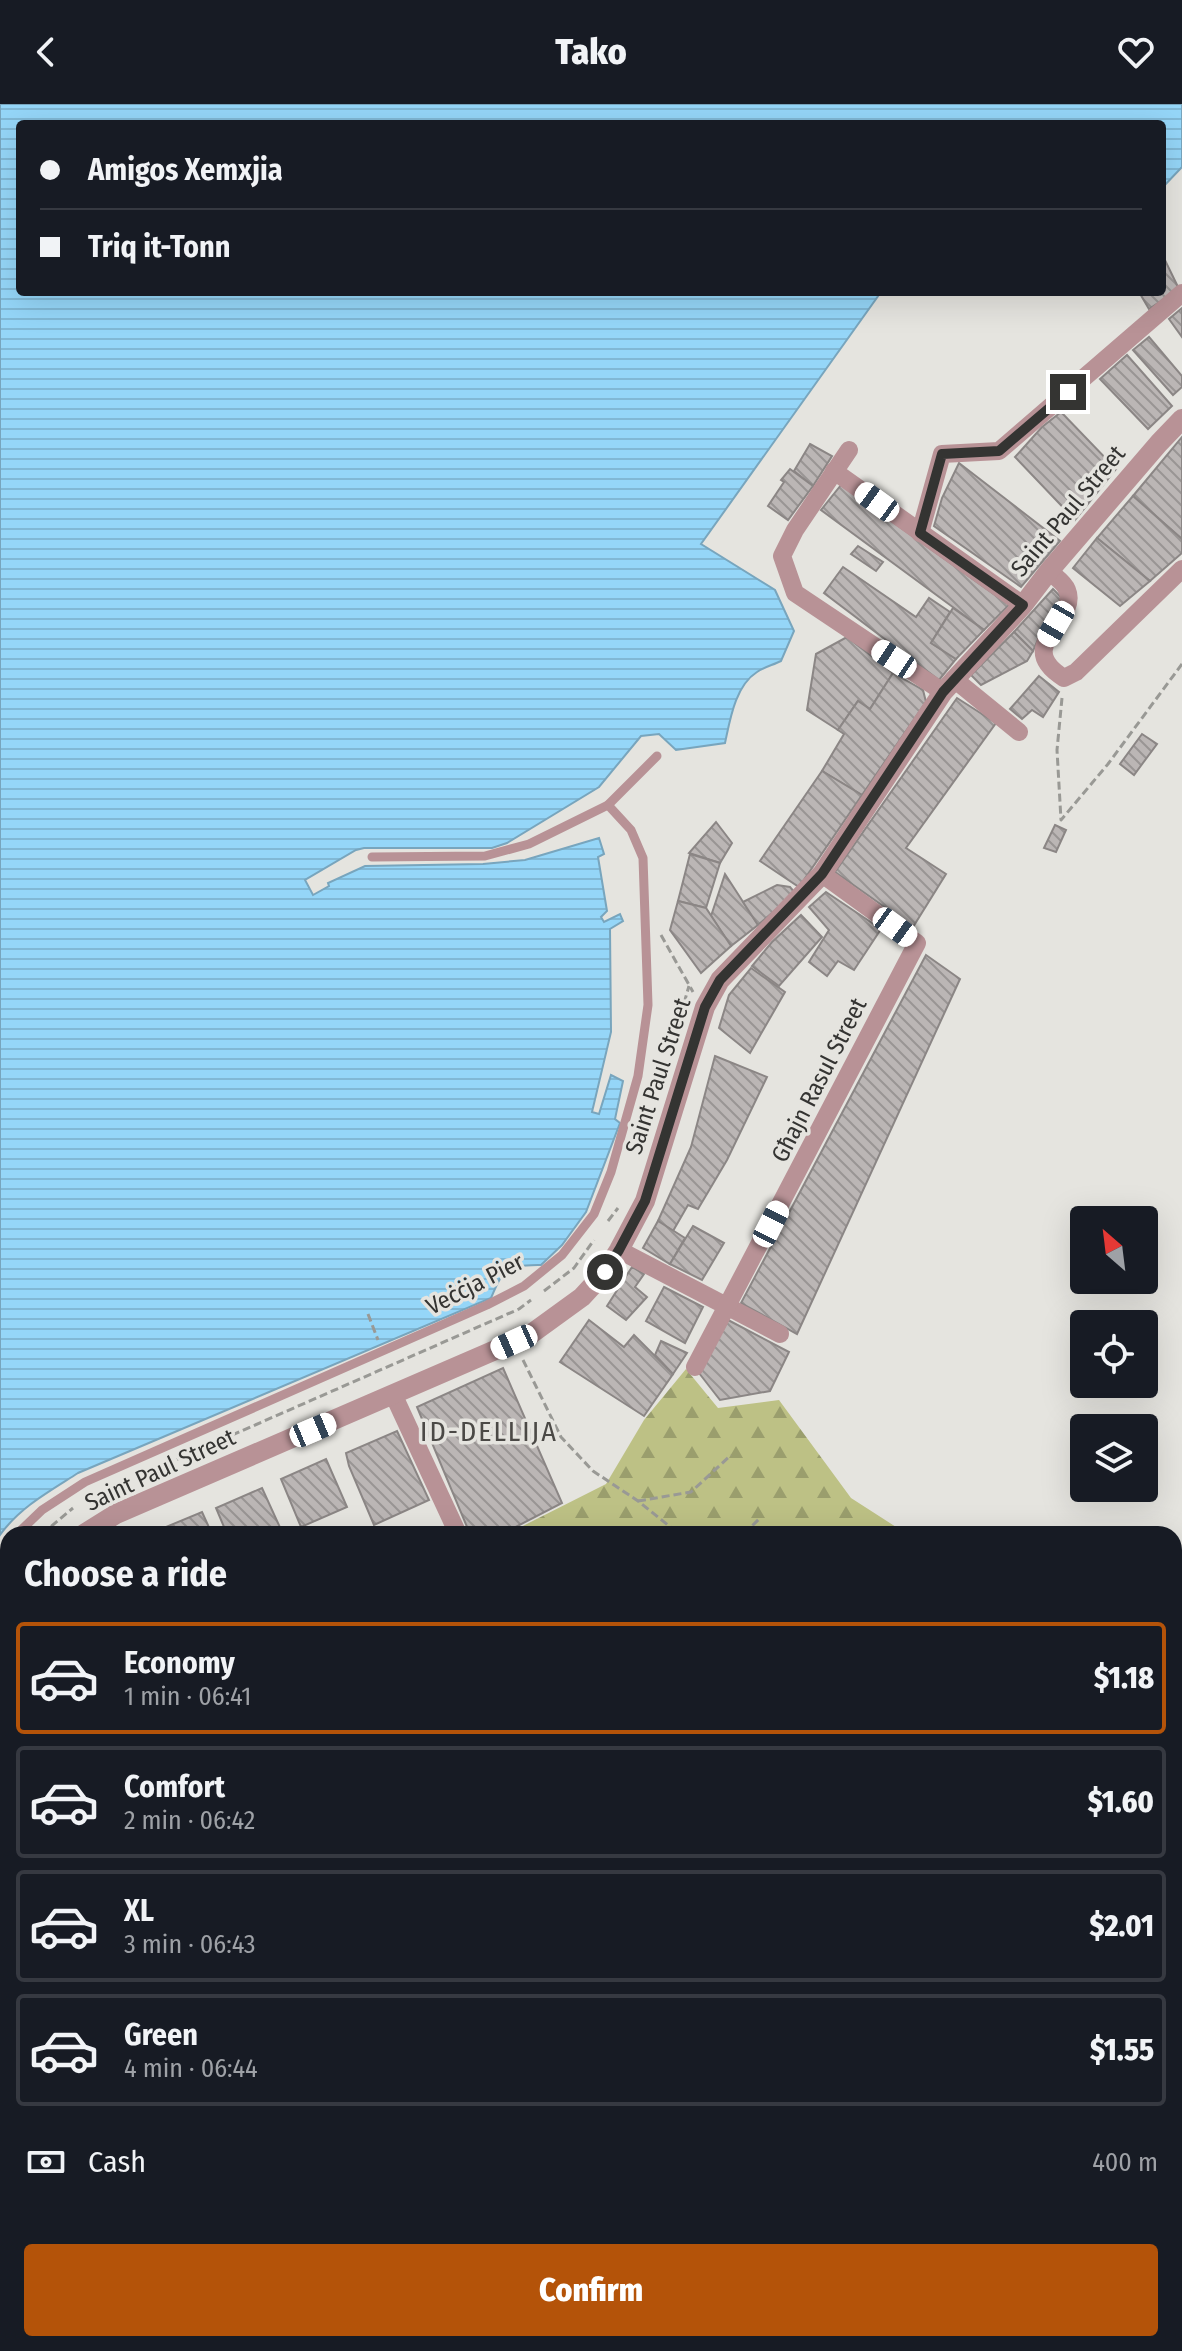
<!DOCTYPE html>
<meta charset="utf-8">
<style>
body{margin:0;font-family:"Fira Sans Condensed",sans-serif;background:#20242c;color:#f1f3f6;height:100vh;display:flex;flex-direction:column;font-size:30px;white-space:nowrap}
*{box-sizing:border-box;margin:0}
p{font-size:26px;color:#9ea1a6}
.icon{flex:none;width:44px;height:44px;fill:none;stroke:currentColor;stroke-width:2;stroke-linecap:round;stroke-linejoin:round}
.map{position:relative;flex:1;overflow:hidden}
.side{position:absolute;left:0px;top:1422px;width:1182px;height:826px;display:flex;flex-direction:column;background:#171b24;border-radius:24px 24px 0 0;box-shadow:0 8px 32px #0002}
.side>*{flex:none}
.top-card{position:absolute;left:16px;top:16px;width:1150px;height:176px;border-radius:8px;box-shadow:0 8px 32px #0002;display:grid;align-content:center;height:176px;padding:0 24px;background:#171b24}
.needle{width:52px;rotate:332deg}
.buttons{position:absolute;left:1070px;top:1102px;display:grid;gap:16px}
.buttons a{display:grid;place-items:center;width:88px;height:88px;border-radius:8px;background:#171b24;box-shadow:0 8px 32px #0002;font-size:40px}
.end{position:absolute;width:36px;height:36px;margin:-18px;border:10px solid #343432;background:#fff;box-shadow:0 0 0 4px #fff}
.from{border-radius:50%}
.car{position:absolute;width:24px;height:48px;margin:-24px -12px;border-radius:10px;box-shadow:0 0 6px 2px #0007;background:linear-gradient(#fff 24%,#345 0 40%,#fff 0 76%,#345 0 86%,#fff 0)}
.top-card b{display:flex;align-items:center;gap:28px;height:76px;font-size:30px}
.top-card b+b{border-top:2px solid #363941}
.top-card i{width:20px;height:20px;background:#f1f3f6}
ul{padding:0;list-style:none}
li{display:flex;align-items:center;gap:24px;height:112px;margin:0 16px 12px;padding:0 8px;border:4px solid #363941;border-radius:8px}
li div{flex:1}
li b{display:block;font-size:30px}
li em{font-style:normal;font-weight:800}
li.current{border-color:#b45309}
li>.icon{width:72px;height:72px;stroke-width:1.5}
h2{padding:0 24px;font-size:36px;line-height:96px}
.pay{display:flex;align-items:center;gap:20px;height:88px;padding:0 24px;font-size:30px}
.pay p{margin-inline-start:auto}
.primary-button{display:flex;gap:16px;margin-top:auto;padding:16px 24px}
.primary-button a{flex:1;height:92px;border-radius:8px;background:#b45309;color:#fff;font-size:32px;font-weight:800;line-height:92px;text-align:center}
header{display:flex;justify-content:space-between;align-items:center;height:104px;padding:0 24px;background:#171b24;font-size:36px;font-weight:800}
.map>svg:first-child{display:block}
.forest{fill:url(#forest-firs)}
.water{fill:url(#water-rules);stroke:#78a5bd;stroke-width:2}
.building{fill:url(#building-back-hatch);stroke:#8b8685;stroke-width:2}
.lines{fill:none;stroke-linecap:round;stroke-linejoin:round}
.path{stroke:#999995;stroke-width:3;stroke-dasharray:8 4;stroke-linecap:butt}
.service{stroke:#b89296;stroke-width:9}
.minor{stroke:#b89296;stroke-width:18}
.tertiary{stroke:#b89296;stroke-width:20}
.trunk{stroke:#86414c;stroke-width:22}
.route{stroke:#343432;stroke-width:10}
.labels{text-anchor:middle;stroke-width:7;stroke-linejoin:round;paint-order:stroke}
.street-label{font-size:24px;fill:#343432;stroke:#e5e4df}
.quarter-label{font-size:28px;letter-spacing:2px;fill:#4b4946;stroke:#e5e4df}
</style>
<header><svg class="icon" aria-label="back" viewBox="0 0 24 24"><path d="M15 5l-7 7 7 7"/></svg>Tako<svg class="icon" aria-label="heart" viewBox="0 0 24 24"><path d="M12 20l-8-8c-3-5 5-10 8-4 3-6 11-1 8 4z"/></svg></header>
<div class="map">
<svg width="1182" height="2247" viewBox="0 0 1182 2247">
<defs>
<pattern id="forest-firs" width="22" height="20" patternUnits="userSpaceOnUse" patternTransform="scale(2)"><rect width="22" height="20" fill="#bdc185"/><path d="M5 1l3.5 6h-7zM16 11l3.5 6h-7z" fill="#9a9e6d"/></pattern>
<pattern id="water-rules" width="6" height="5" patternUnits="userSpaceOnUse" patternTransform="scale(2)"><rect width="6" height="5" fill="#95d6f8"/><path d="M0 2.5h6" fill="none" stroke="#81b8d5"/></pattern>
<pattern id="building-back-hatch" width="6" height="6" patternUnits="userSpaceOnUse" patternTransform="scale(2)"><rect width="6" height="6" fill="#bbb6b5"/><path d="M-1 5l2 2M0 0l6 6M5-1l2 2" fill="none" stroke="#999594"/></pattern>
</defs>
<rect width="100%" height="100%" fill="#e5e4df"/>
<g class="forest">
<path d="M686,1265l32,39 61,-8 72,98 56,36h-400l99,-50 38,-64z"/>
<path d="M1174,1685l8,9v37l-8,5z"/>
<path d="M0,2042l8,9v124l-8,5z"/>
</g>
<path class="water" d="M0,0h1182v63l-20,21v-64h-1142v168h861l-180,252 74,46 19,41 -13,30c-8,4 -17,6 -24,11 -22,14 -27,48 -32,71l-49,7 -17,-16 -18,2 -42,51 -92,56 -15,5h-128l-8,2 -51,30 8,15 16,-9 -1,-3 37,-17 118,-2 42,-4 74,-22 5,16 -6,3 9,54 -6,6 3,5 16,-8 3,7 -13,8 1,103 -19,80 7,2 12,-39 12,6 -8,38 5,4 -34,89 -24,33 -21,20c-34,1 -36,0 -50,33l-413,175c-28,18 -58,34 -78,62z"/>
<g class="building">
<path d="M1162,150l17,35 -30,20 -10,-17h23z"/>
<path d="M1182,204v29l-13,-18z"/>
<path d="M1149,233l33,39v11l-9,8 -40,-45z"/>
<path d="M1127,251l45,51 -24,23 -48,-50z"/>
<path d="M1061,308l55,57 -41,51 -60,-63 27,-30z"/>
<path d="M1182,333v102l-49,-43z"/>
<path d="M810,340l22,12 -19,30 -19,-15z"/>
<path d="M959,359l101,78 -39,46 -87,-61 8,-28z"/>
<path d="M790,365l23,17 -25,34 -20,-14 16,-24 -3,-2z"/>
<path d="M841,381l168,120 -25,25 -163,-120z"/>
<path d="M1133,392l49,43v14l-32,28 -53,-43z"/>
<path d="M1097,434l53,43 -30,25 -47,-38z"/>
<path d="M858,442l25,16 -7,9 -25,-17z"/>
<path d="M843,463l73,50 13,-19 21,14 -19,31 25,16 -17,21 -115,-87z"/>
<path d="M1053,485l10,10 -18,25 -12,27 -19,-19z"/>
<path d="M953,504l31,22 -28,29 -25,-16z"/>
<path d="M1014,528l19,19 -6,10 -46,24 -10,-10z"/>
<path d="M847,533l46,36 -23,36 -12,-8 -20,29 -31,-20 9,-56z"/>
<path d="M893,569l30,17 3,12 -64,93 -40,-24 22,-37 -6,-4 20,-29 12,8z"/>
<path d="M1039,572l20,16 -16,25 -11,-7 -10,9 -12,-10z"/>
<path d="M957,594l39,25 -90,125 40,26 -33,53 -78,-55z"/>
<path d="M1142,630l15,10 -23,31 -14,-11z"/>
<path d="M822,667l40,24 -63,92 -39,-26z"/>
<path d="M716,718l16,21 -12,20 -31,-10z"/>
<path d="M1055,721l11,5 -10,22 -12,-4z"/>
<path d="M690,750l30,9 -14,45 -28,-7z"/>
<path d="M725,770l33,51 -27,21 -20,-30z"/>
<path d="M777,781l13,2 5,6 -37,32 -15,-23z"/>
<path d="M826,788l55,37 -27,41 -16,-9 -11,15 -18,-14 20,-32 -20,-23z"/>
<path d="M678,797l28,7 25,38 -30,27 -31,-43z"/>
<path d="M801,811l21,22 -43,49 -27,-20 20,-24z"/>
<path d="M926,851l34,24 -163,355 -56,-31z"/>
<path d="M751,864l34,24 -35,61 -31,-25 10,-33z"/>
<path d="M715,952l52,21 -40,83 -29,49 -10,-4 -15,26 -15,-10 33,-74z"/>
<path d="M658,1117l27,17 -15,26 -27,-16z"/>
<path d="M693,1122l31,17 -22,37 -32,-16z"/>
<path d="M632,1163l12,7 -9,13 12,10 -21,23 -19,-14z"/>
<path d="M664,1183l39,20 -18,36 -39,-22z"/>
<path d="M589,1216l35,27 10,-12 39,39 -29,42 -84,-54z"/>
<path d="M728,1216l61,32 -19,39 -50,9 -21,-27z"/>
<path d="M661,1237l26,12 -14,21 -18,-19z"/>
<path d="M503,1264l59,135 -60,31h-32l-53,-127z"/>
<path d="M397,1327l32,69 -55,25 -25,-59 -3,-13z"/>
<path d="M326,1355l21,48 -46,20 -20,-48z"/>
<path d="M262,1384l21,46h-56l-11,-26z"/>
<path d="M202,1408l10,22h-57l-1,-2z"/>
<path d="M8,1564v71l-8,-5v-52z"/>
<path d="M0,1630l8,5v35l-8,-5z"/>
<path d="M0,1665l8,5v16l-8,22z"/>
<path d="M0,1772l8,10v52l-8,11z"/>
<path d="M0,1951l8,1v65l-6,-1 4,-35 -6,-1z"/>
</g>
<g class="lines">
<g class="path">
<path d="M1062,594l-5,52 4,70 47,-56 74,-100"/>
<path d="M661,831l32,57"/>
<path d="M684,899l5,-17"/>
<path d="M608,1117l10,-13"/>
<path d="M544,1187l30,-23 20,-28"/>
<path d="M368,1210l10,26"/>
<path d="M523,1256l38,77 32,34 45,30 41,33"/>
<path d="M155,1365l364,-160 12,-9"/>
<path d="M638,1397l53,-9 40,-37"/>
<path d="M42,1430l31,-26"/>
<path d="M744,1430l17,-17"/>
<path d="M0,1488l8,-13"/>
<path d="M0,2044l8,13"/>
<path d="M1179,2127l3,1"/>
<path d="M1174,2181l8,5"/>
<path d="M1174,2232l8,-3"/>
<path d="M334,2240l27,7"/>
<path d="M876,2240l17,5 36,2"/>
</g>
<g class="service">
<path d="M372,753l113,-1 44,-12 79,-39 49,-49"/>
<path d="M17,1430l25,-24 43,-28 402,-177 37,-19 38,-31 32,-41 17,-42 27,-96 10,-71 -5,-147 -12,-28 -23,-25"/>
<path d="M0,1453l8,-11"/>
</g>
<g class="minor">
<path d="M849,346l-54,80 -13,26 13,37 148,99"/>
<path d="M834,367l189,134"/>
<path d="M920,429l22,-79 57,-3 183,-158"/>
<path d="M1049,467c6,6 15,11 18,19 13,31 -56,55 -3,88l12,-6 106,-103"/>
<path d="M954,575l65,53"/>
<path d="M619,1146l161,84"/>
<path d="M695,1263l222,-424 -95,-69"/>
<path d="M394,1292l64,138"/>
</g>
<g class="tertiary">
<path d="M84,1430l32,-20 398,-172 17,-8 51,-37 23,-25 14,-22 26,-49 60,-194 15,-27 102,-106 121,-182 80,-87 26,-34 110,-128 23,-24"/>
<path d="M0,1531l8,-14"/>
</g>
<g class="trunk">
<path d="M1174,1760l8,-3"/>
<path d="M1174,1786l8,-2"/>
<path d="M0,1885l8,-9"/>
<path d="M0,1919l8,-9"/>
</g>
</g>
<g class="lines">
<path class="route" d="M605,1168l14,-22 26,-49 60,-194 15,-27 102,-106 121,-182 80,-87 -103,-72 22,-79 57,-3 69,-59"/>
</g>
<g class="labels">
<g class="street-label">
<text transform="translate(1068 407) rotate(-50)" y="8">Saint Paul Street</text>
<text transform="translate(658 972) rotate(-72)" y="8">Saint Paul Street</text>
<text transform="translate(819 976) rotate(-63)" y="8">Għajn Rasul Street</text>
<text transform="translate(475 1180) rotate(-27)" y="8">Veċċja Pier</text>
<text transform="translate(160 1366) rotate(-25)" y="8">Saint Paul Street</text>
</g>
<g class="quarter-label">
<text x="489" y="1337">ID-DELLIJA</text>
</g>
</g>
</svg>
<div class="buttons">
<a><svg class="needle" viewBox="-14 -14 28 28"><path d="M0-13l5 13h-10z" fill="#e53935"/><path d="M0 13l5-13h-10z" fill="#9ea1a6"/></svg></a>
<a><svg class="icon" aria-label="locate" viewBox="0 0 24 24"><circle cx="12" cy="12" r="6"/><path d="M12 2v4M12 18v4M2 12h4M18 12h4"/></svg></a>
<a><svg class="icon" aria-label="layers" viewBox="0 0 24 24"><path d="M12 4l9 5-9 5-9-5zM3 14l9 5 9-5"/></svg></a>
</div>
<i class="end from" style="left:605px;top:1168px"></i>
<i class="end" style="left:1068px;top:288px"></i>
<i class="car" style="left:877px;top:398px;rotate:306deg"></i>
<i class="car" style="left:1056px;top:520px;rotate:210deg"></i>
<i class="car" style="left:894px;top:555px;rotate:303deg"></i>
<i class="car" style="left:895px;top:823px;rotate:126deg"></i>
<i class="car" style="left:771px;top:1120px;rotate:27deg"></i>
<i class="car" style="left:514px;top:1238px;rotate:246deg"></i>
<i class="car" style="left:313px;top:1326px;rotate:67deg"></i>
<div class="top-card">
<b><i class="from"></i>Amigos Xemxjia</b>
<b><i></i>Triq it-Tonn</b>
</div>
<section class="side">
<h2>Choose a ride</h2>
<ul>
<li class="current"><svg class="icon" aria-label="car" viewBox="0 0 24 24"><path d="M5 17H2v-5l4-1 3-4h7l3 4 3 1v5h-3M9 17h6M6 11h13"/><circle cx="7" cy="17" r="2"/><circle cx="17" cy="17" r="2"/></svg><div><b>Economy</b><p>1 min · 06:41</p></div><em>$1.18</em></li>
<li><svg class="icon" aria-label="car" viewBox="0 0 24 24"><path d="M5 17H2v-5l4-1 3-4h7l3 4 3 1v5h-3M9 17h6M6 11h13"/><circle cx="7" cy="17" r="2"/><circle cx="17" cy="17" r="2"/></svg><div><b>Comfort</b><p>2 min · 06:42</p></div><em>$1.60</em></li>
<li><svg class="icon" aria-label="car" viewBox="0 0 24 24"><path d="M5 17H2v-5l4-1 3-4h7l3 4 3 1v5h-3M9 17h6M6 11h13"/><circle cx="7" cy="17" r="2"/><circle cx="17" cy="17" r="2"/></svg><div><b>XL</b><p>3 min · 06:43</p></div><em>$2.01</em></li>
<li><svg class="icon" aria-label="car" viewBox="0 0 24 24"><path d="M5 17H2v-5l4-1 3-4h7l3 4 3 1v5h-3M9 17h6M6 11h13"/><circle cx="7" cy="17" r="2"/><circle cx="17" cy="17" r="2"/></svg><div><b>Green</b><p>4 min · 06:44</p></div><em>$1.55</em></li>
</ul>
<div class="pay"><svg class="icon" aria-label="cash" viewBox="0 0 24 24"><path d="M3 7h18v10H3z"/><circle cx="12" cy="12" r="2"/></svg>Cash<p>400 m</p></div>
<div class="primary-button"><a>Confirm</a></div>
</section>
</div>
